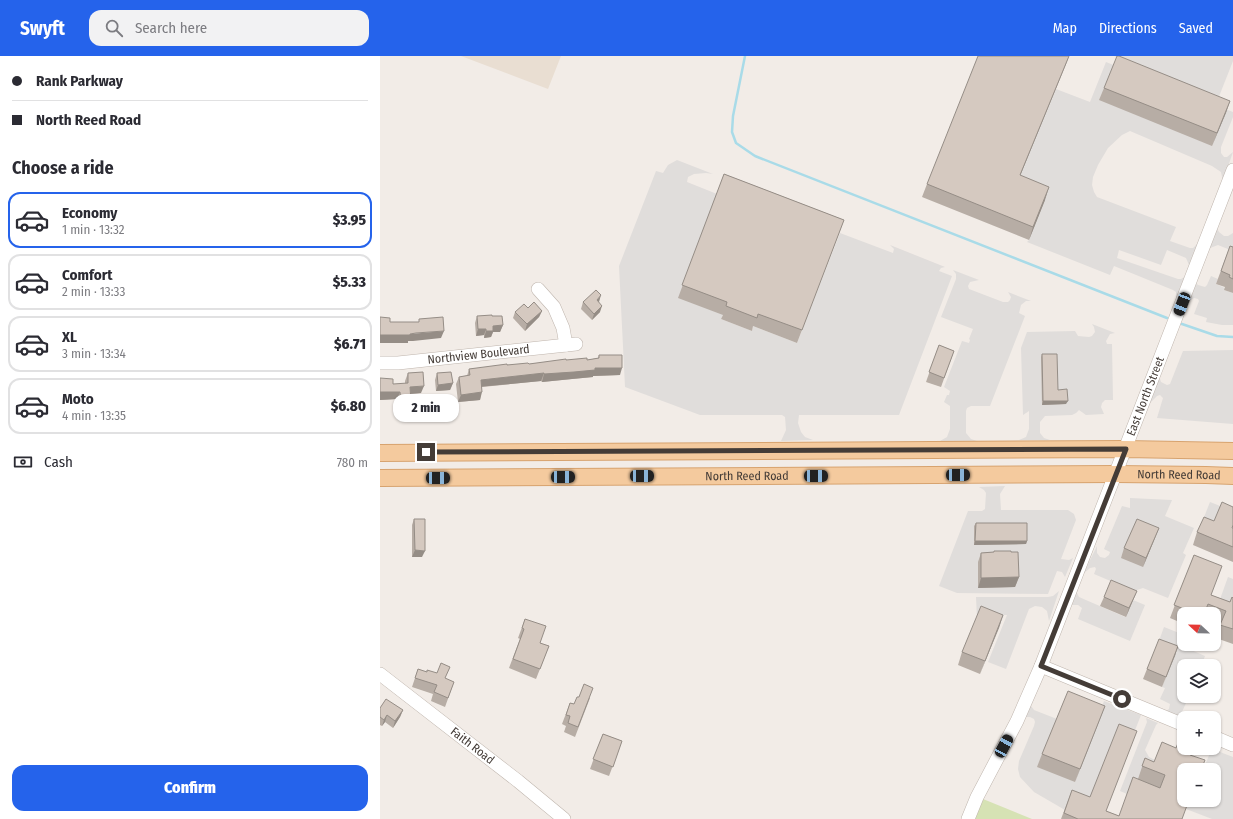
<!DOCTYPE html>
<meta charset="utf-8">
<style>
body{margin:0;font-family:"Fira Sans Condensed",sans-serif;background:#f2f2f3;color:#2b2b33;height:100vh;display:flex;flex-direction:column;font-size:15px;white-space:nowrap}
*{box-sizing:border-box;margin:0}
p{font-size:13px;color:#7c7c81}
.icon{flex:none;width:22px;height:22px;fill:none;stroke:currentColor;stroke-width:2;stroke-linecap:round;stroke-linejoin:round}
.map{position:relative;flex:1;overflow:hidden}
.details{display:flex;flex-direction:column;background:#fff;width:380px}
.details>*{flex:none}
.banner{display:grid;align-content:center;height:88px;padding:0 12px;background:#fff}
.needle{width:26px;rotate:292deg}
.fabs{position:absolute;left:797px;top:551px;display:grid;gap:8px}
.fabs a{display:grid;place-items:center;width:44px;height:44px;border-radius:8px;background:#fff;box-shadow:0 1px 3px #0004;font-size:20px}
.end{position:absolute;width:18px;height:18px;margin:-9px;border:5px solid #443c37;background:#fff;box-shadow:0 0 0 2px #fff}
.from{border-radius:50%}
.bubble{position:absolute;height:28px;border-radius:12px;background:#fff;box-shadow:0 1px 3px #0004;font-size:13px;font-weight:800;line-height:28px;text-align:center}
.car{position:absolute;width:12px;height:24px;margin:-12px -6px;border-radius:5px;box-shadow:0 0 3px 1px #0007;background:linear-gradient(#222 24%,#8ab4d8 0 40%,#222 0 76%,#8ab4d8 0 86%,#222 0)}
.banner b{display:flex;align-items:center;gap:14px;height:38px;font-size:15px}
.banner b+b{border-top:1px solid #e1e1e2}
.banner i{width:10px;height:10px;background:#2b2b33}
ul{padding:0;list-style:none}
li{display:flex;align-items:center;gap:12px;height:56px;margin:0 8px 6px;padding:0 4px;border:2px solid #e1e1e2;border-radius:12px}
li div{flex:1}
li b{display:block;font-size:15px}
li em{font-style:normal;font-weight:800}
li.current{border-color:#2563eb}
li>.icon{width:36px;height:36px;stroke-width:1.5}
h2{padding:0 12px;font-size:18px;line-height:48px}
.pay{display:flex;align-items:center;gap:10px;height:44px;padding:0 12px;font-size:15px}
.pay p{margin-inline-start:auto}
.cta{display:flex;gap:8px;margin-top:auto;padding:8px 12px}
.cta a{flex:1;height:46px;border-radius:12px;background:#2563eb;color:#fff;font-size:16px;font-weight:800;line-height:46px;text-align:center}
header{display:flex;align-items:center;gap:24px;box-sizing:border-box;height:56px;padding:0 20px;background:#2563eb;color:#fff}
header strong{font-size:19px}
nav{display:flex;gap:22px;margin-inline-start:auto;font-size:14px}
.search{width:280px;height:36px;background:#f2f2f3;display:flex;align-items:center;gap:10px;box-sizing:border-box;padding:0 14px;border-radius:12px;color:#7c7c81;font-size:15px}
main{display:flex;flex:1;min-height:0}
.map>svg:first-child{display:block}
.education{fill:#e9ded2}
.green{fill:#d6e2b4}
.parking{fill:#e0dddb}
.lines{fill:none;stroke-linecap:round;stroke-linejoin:round}
.stream{stroke:#a9dbe8;stroke-width:2.5}
.minor-casing{stroke:#bfb5ad;stroke-width:14}
.major-casing{stroke:#d7a36f;stroke-width:18}
.minor{stroke:#fff;stroke-width:13}
.major{stroke:#f4ca9e;stroke-width:16}
.wall{fill:#b7ada5}
.shaded-wall{fill:#958d86}
.building{fill:#d5c9c0;stroke:#958d86}
.route{stroke:#443c37;stroke-width:5}
.labels{text-anchor:middle;stroke-width:3;stroke-linejoin:round;paint-order:stroke}
.street-label{font-size:12px;fill:#443c37;stroke:#fff}
</style>
<header>
<strong>Swyft</strong>
<div class="search"><svg class="icon" aria-label="search" viewBox="0 0 24 24"><circle cx="10" cy="10" r="6"/><path d="M15 15l6 6"/></svg>Search here</div>
<nav><a>Map</a><a>Directions</a><a>Saved</a></nav>
</header>
<main>
<section class="details">
<div class="banner">
<b><i class="from"></i>Rank Parkway</b>
<b><i></i>North Reed Road</b>
</div>
<h2>Choose a ride</h2>
<ul>
<li class="current"><svg class="icon" aria-label="car" viewBox="0 0 24 24"><path d="M5 17H2v-5l4-1 3-4h7l3 4 3 1v5h-3M9 17h6M6 11h13"/><circle cx="7" cy="17" r="2"/><circle cx="17" cy="17" r="2"/></svg><div><b>Economy</b><p>1 min · 13:32</p></div><em>$3.95</em></li>
<li><svg class="icon" aria-label="car" viewBox="0 0 24 24"><path d="M5 17H2v-5l4-1 3-4h7l3 4 3 1v5h-3M9 17h6M6 11h13"/><circle cx="7" cy="17" r="2"/><circle cx="17" cy="17" r="2"/></svg><div><b>Comfort</b><p>2 min · 13:33</p></div><em>$5.33</em></li>
<li><svg class="icon" aria-label="car" viewBox="0 0 24 24"><path d="M5 17H2v-5l4-1 3-4h7l3 4 3 1v5h-3M9 17h6M6 11h13"/><circle cx="7" cy="17" r="2"/><circle cx="17" cy="17" r="2"/></svg><div><b>XL</b><p>3 min · 13:34</p></div><em>$6.71</em></li>
<li><svg class="icon" aria-label="car" viewBox="0 0 24 24"><path d="M5 17H2v-5l4-1 3-4h7l3 4 3 1v5h-3M9 17h6M6 11h13"/><circle cx="7" cy="17" r="2"/><circle cx="17" cy="17" r="2"/></svg><div><b>Moto</b><p>4 min · 13:35</p></div><em>$6.80</em></li>
</ul>
<div class="pay"><svg class="icon" aria-label="cash" viewBox="0 0 24 24"><path d="M3 7h18v10H3z"/><circle cx="12" cy="12" r="2"/></svg>Cash<p>780 m</p></div>
<div class="cta"><a>Confirm</a></div>
</section>
<div class="map">
<svg width="853" height="763" viewBox="0 0 853 763">
<rect width="100%" height="100%" fill="#f2ece7"/>
<path class="education" d="M81,0h100l-13,33z"/>
<path class="green" d="M603,743l49,20h-58z"/>
<g class="parking">
<path d="M734,0h119v5l-15,38z"/>
<path d="M726,6l127,50v5l-12,30v6l3,4h3l6,-5 -11,32v-7l-1,-5 -9,-6 -82,-35 -8,4 -14,13 -10,17 -5,12 -1,8 2,7 3,5 79,30 -6,14 20,7h3l6,-6 -10,23 -3,-7 -19,-8 -6,15 -42,-15 -2,8 61,21h3l5,-3 -10,25v-9l-3,-2 -59,-24 -4,9 -83,-33 2,-2 -14,-52 41,-99 34,13z"/>
<path d="M297,104l36,14 -7,-1 -12,1 -6,3 -1,5 30,12 6,121 -2,4 31,12 1,-5 44,17 43,-110 53,20 1,-4 -4,-4 55,22 -4,1 -2,3 13,5 -53,139h-100l-1,8 3,9 4,5 8,3 -32,1 5,-11 -1,-13 -3,-2h-82l-75,-28 -6,-121 37,-95 7,2 5,-8z"/>
<path d="M836,170l3,6 5,4h4l5,-3v18l-15,-6 -8,3 -4,4z"/>
<path d="M573,214l26,10 -9,2 -2,4 1,3 34,13h5l2,-2 1,-3 -3,-5 23,9h-5l-5,4 -2,8 6,3 -35,90h-19l-4,2 -1,3v22l5,6 6,2h-37l7,-4 3,-8v-23l-6,-4 3,-7h2l1,-4 -6,-4 18,-46 7,2 1,-3 -1,-1 4,-10 -32,-12 15,-38v-5z"/>
<path d="M831,220l7,3 -2,5 9,4 -1,2 9,3v32h-11l-16,-3 1,-4 -13,-4 5,-13 -1,-2 -4,-1 -7,4 9,-19 2,2 7,2 2,-2z"/>
<path d="M712,268l23,9 -5,1 -4,7 1,3h5l1,56h-8l-3,3 -1,4 3,7 -18,1 -7,-5 -3,3 -4,2 -27,1 -5,6v11l4,5 6,2h-31l7,-3 3,-8v-18l-6,4 -2,-67 6,-16 48,-1 3,5 11,1 3,-1 3,-4 -1,-5z"/>
<path d="M853,294v74l-76,-6 6,-20 -3,-3 -3,1 -7,7 9,-27 2,6 6,3 3,-1 13,-33z"/>
<path d="M625,430l-5,8 1,16h67l6,4 2,6 -15,39 8,1 4,-2 -8,19 -3,-5 -5,-1 -9,23 -91,-1 -18,-7 29,-75h14l3,-2 1,-16 -2,-3 -5,-3z"/>
<path d="M750,442l42,2 -7,16 29,12 -11,25 3,2 -18,43 -25,-10 -9,3 -40,-17 2,-5 -1,-2 -5,1 -7,6 14,-28v7l3,4 5,1 4,-3 1,-3 -6,-3 18,-43 8,2z"/>
<path d="M830,446l23,9 -24,23 -10,-4z"/>
<path d="M848,521l5,2v33l-14,-10z"/>
<path d="M679,535l-10,30 -2,-10 -5,-4 -7,-1 -6,3 -23,60 -18,-7 19,-47h-3l-5,13 -22,-9 -1,-22h72l5,-1z"/>
<path d="M696,535l3,6 46,20 8,-17 12,5 -15,36 -52,-22 4,-11 -4,-3h-7z"/>
<path d="M784,571l20,8v9h7l-2,5 16,7 -4,10h-17v30h5l-7,16 2,8 -19,-8 4,-3 1,-5 -10,-5 5,-11 -3,-1 13,-31 -19,-7z"/>
<path d="M724,645l37,14 -11,28 -44,67h-21l-31,-18 -14,-15 -2,-8 1,-8 15,-35 1,-4 -1,-3 -4,-2h-4l-3,2 8,-17v4l3,4 23,9 28,36 15,-36 -2,-1z"/>
<path d="M766,662l12,5 -2,2 -11,25 4,7 6,3 -5,15 -13,4 -10,15 -7,-3 27,-69z"/>
<path d="M834,690l8,3 -3,1 1,2 13,5v62h-21l-26,-10 4,-9h24v-30h-11l9,-22h2z"/>
</g>
<g class="lines">
<g class="stream">
<path d="M365,0l-12,60 -1,16 4,11 19,13 412,162"/>
<path d="M802,268l35,12 16,1"/>
</g>
<g class="minor-casing">
<g id="minor">
<path d="M158,233l16,18 9,21 3,17"/>
<path id="s1" d="M0,307h18l178,-19"/>
<path d="M661,610l143,59"/>
<path id="s2" d="M0,618l138,107 46,38"/>
<path d="M834,681l19,8"/>
<path id="s3" d="M588,763l9,-22 40,-76 24,-55 192,-496"/>
</g>
</g>
<g class="major-casing">
<g id="major">
<path d="M0,397l746,-4 107,2"/>
<path id="s4" d="M0,422l736,-4 90,1 27,1"/>
</g>
</g>
<use href="#minor" class="minor"/>
<use href="#major" class="major"/>
</g>
<g class="wall">
<path d="M689,0l-49,120 25,24 -16,40 -107,-43 5,-13z"/>
<path d="M724,32l126,13 -18,45 -113,-46z"/>
<path d="M344,118l120,46 -47,123 -44,-17 -1,5 -31,-12 2,-4 -45,-17z"/>
<path d="M850,190l3,1v46l-9,-3 1,-3 -9,-3z"/>
<path d="M203,246h16l1,10 -8,8 -11,-11z"/>
<path d="M148,252l14,3 -3,6 -14,14 -12,-13 2,-6z"/>
<path d="M97,260h15l11,9 -3,7h-7l-2,5 -7,1v-3l-8,1 -1,-13z"/>
<path d="M559,289l15,6 -13,36 -15,-5z"/>
<path d="M662,298l16,36 8,14 -24,1 -1,-48z"/>
<path d="M219,299l21,20 -27,1v1l-21,2 -30,3 -1,-1 -59,6 -2,13 -22,2 -2,-18 3,-7 8,-1 2,-7 38,-4 22,-1 37,-4h21l11,-2z"/>
<path d="M28,317l13,20 -10,1v8l-3,7 -10,1 -1,-11 -17,1v-22l13,6h12v-3z"/>
<path d="M57,317l16,10 -3,7 -14,1 -1,-11z"/>
<path d="M853,451v20l-1,1h1v34l-40,-17 4,-13 17,-11z"/>
<path d="M34,463l8,38h-10v-32z"/>
<path d="M596,467l51,18 -1,3 -52,1v-19z"/>
<path d="M779,472l-16,39 -22,-9 3,-10z"/>
<path d="M614,495l25,26 -4,10 -37,1v-26l3,-9 13,-1z"/>
<path d="M814,499l17,40 19,7 3,-4v46l-17,-6 5,-14 -7,-2v-8h-30v10l-14,-6z"/>
<path d="M757,535l-11,26 -26,-11 4,-9z"/>
<path d="M623,559l-23,59 -22,-9 4,-13z"/>
<path d="M145,563l15,24 9,3 -13,33 -27,-11 11,-29 -2,-1z"/>
<path d="M798,590l-16,41 -19,-8 4,-10z"/>
<path d="M38,613l36,13 -9,25 -14,-6 2,-7 -21,-7z"/>
<path d="M199,641l11,1 -15,39 -11,-5 2,-6 -4,-2 8,-21 4,1z"/>
<path d="M725,650l-30,76 -38,-15 5,-13z"/>
<path d="M0,652l23,2 -3,7 -7,11 -8,-6 -3,4 -2,-1z"/>
<path d="M223,678l19,7 -13,35 -19,-7z"/>
<path d="M810,699l-8,64h-121l11,-29 34,21 13,5 19,-37 7,-21 9,4z"/>
</g>
<g class="shaded-wall">
<path d="M689,0l-3,8 -51,124 5,-13z"/>
<path d="M850,45l-4,12 -14,33 5,-13z"/>
<path d="M669,131l-4,13 -16,40 4,-13z"/>
<path d="M221,239l-2,7 -5,4 3,-6z"/>
<path d="M222,250l-2,6 -8,8 2,-6z"/>
<path d="M162,255l-3,6 -14,14 2,-7z"/>
<path d="M123,269l-3,7h-7l-2,5 -7,1 2,-7 7,-5z"/>
<path d="M98,273h8l-2,6 -8,1z"/>
<path d="M64,275l-3,7 -28,3h-5v2h-28v-8l30,-1z"/>
<path d="M215,312h27l-2,7 -27,1v1l-21,2 -30,3 2,-8z"/>
<path d="M164,317l-3,8 -63,6 3,-7z"/>
<path d="M73,327l-3,7 -14,1 2,-6z"/>
<path d="M44,330l-3,7 -14,1 3,-7z"/>
<path d="M0,336h20l-3,7 -17,1z"/>
<path d="M102,336l-2,8 -22,2 3,-7z"/>
<path d="M663,345h25l-2,3 -24,1z"/>
<path d="M21,346h10l-3,7 -10,1z"/>
<path d="M779,472l-4,10 -12,29 3,-9z"/>
<path d="M595,485h52l-1,3 -52,1z"/>
<path d="M35,494l10,1 -3,6h-10z"/>
<path d="M639,521l-4,10 -37,1 3,-10z"/>
<path d="M757,535l-4,9 -7,17 3,-9z"/>
<path d="M623,559l-4,13 -19,46 5,-13z"/>
<path d="M798,590l-3,10 -13,31 4,-10z"/>
<path d="M725,650l-5,13 -25,63 5,-13z"/>
<path d="M23,654l-3,7 -7,11 2,-7z"/>
<path d="M7,659l-2,7 -3,4 2,-6z"/>
</g>
<g class="building">
<path d="M598,0h91l-49,119 29,12 -16,40 -106,-43z"/>
<path d="M737,0h2l111,45 -13,32 -113,-45z"/>
<path d="M344,118l120,46 -42,110 -44,-16 -1,4 -31,-12 1,-4 -45,-17z"/>
<path d="M850,190l3,1v32l-4,-2 1,-2 -9,-4z"/>
<path d="M216,234l5,5 -4,5 5,6 -8,8 -11,-12z"/>
<path d="M154,246l8,9 -15,13 -12,-12 9,-8 4,4z"/>
<path d="M112,259v1h10l1,9 -10,1v5h-7v-2h-8l-1,-13z"/>
<path d="M0,261l10,1v4h29v-3l24,-2 1,14 -28,2 -6,1v1h-30z"/>
<path d="M559,289l15,6 -10,27 -15,-6z"/>
<path d="M662,298h15l1,36 9,-1 1,12h-25z"/>
<path d="M219,299h23v13h-27v2l-21,2 -30,2v-1l-63,7 1,12 -21,3 -2,-18 11,-2 -1,-6 38,-5v1l21,-2 1,1 37,-5v1l21,-2v2l12,-2z"/>
<path d="M43,316l1,14 -14,1 1,15h-10l-1,-10h-20v-14l13,1v5l15,-1v-10z"/>
<path d="M71,316l2,11 -15,2 -1,-12z"/>
<path d="M842,446l11,5v18l-1,3h1v19l-36,-15 7,-15 10,4z"/>
<path d="M34,463h11v32l-10,-1z"/>
<path d="M757,463l22,9 -13,30 -22,-10z"/>
<path d="M596,467h51v18h-52z"/>
<path d="M614,495h17v1h7l1,25 -38,1v-25l13,-1z"/>
<path d="M814,499l28,11 -11,29 19,7 2,-5 1,1v31l-13,-4 6,-14 -18,-7 -4,10h-7l-23,-9z"/>
<path d="M731,524l26,11 -8,17 -25,-11z"/>
<path d="M601,550l22,9 -18,46 -23,-9z"/>
<path d="M145,563l21,7 -6,17 9,3 -9,23 -27,-10 11,-30 -2,-1z"/>
<path d="M779,583l19,7 -12,31 -19,-8z"/>
<path d="M61,607l9,4 -5,11 9,4 -6,16 -14,-6 3,-7 -22,-7 3,-9 9,3v-2l10,3z"/>
<path d="M204,628l9,4 -15,39 -10,-4 2,-7 -4,-1 4,-12 4,1 3,-7h2z"/>
<path d="M688,635l37,15 -25,63 -38,-15z"/>
<path d="M6,643l17,11 -8,11 -8,-6 -3,5 -4,-3v-9z"/>
<path d="M739,668l18,7 -31,80 13,5 14,-39 27,11 5,-13 -23,-9 3,-8 9,4 8,-20 14,6 2,-5 6,2v3h6l3,1 -3,6 15,5 -4,10h-17v30h5l-7,19h-104l-14,-6 8,-23 18,7z"/>
<path d="M223,678l19,7 -9,26 -20,-8z"/>
</g>
<g class="lines">
<path class="route" d="M46,396l700,-3 -85,217 81,33"/>
</g>
<g class="labels">
<g class="street-label">
<text dy="4" stroke="none"><textPath href="#s1" startOffset="99">Northview Boulevard</textPath></text>
<text dy="4" stroke="none"><textPath href="#s3" startOffset="459">East North Street</textPath></text>
<text dy="4" stroke="none"><textPath href="#s4" startOffset="799">North Reed Road</textPath></text>
<text dy="4" stroke="none"><textPath href="#s4" startOffset="367">North Reed Road</textPath></text>
<text dy="4" stroke="none"><textPath href="#s2" startOffset="117">Faith Road</textPath></text>
</g>
</g>
</svg>
<div class="fabs">
<a><svg class="needle" viewBox="-14 -14 28 28"><path d="M0-13l5 13h-10z" fill="#e53935"/><path d="M0 13l5-13h-10z" fill="#7c7c81"/></svg></a>
<a><svg class="icon" aria-label="layers" viewBox="0 0 24 24"><path d="M12 4l9 5-9 5-9-5zM3 14l9 5 9-5"/></svg></a>
<a>+</a>
<a>−</a>
</div>
<i class="end from" style="left:742px;top:643px"></i>
<i class="end" style="left:46px;top:396px"></i>
<div class="bubble" style="left:13px;top:338px;width:66px">2 min</div>
<i class="car" style="left:802px;top:248px;rotate:201deg"></i>
<i class="car" style="left:578px;top:419px;rotate:90deg"></i>
<i class="car" style="left:262px;top:420px;rotate:90deg"></i>
<i class="car" style="left:436px;top:420px;rotate:90deg"></i>
<i class="car" style="left:183px;top:421px;rotate:90deg"></i>
<i class="car" style="left:58px;top:422px;rotate:90deg"></i>
<i class="car" style="left:624px;top:690px;rotate:28deg"></i>
</div>
</main>
